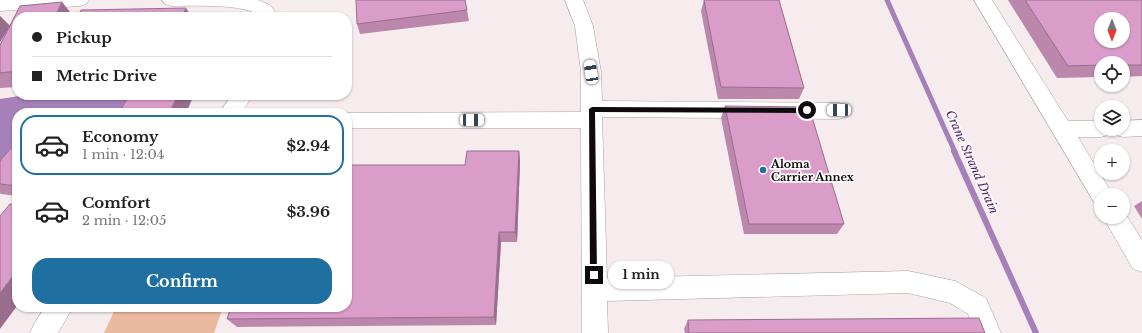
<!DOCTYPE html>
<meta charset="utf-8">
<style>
body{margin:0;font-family:"Libre Baskerville",serif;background:#f2f2f2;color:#222;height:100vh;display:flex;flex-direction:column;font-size:15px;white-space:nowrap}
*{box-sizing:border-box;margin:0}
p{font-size:13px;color:#767676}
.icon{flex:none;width:22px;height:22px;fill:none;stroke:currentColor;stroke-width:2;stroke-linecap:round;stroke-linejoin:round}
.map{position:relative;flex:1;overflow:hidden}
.panel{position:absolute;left:12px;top:108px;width:340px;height:204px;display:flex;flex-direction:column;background:#fff;border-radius:16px;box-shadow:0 1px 3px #0004}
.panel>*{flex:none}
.guide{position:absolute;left:12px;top:12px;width:340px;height:88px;border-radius:16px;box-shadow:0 1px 3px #0004;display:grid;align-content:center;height:88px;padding:0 20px;background:#fff}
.needle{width:26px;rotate:180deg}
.buttons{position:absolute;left:1094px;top:12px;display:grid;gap:8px}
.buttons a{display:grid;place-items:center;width:36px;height:36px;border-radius:50%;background:#fff;box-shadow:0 1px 3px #0004;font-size:20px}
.end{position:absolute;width:18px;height:18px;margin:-9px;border:5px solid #0e0b0c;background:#fff;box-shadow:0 0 0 2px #fff}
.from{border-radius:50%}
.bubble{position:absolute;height:28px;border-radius:14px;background:#fff;box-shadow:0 1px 3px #0004;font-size:13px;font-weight:700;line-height:28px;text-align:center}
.car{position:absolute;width:12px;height:24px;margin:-12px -6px;border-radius:5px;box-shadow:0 0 3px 1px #0007;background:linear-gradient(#fff 24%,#345 0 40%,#fff 0 76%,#345 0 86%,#fff 0)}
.guide b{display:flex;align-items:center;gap:14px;height:38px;font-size:15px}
.guide b+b{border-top:1px solid #e0e0e0}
.guide i{width:10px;height:10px;background:#222}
ul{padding:7px 0 0;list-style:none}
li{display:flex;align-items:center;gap:12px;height:60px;margin:0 8px 6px;padding:0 12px;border:2px solid transparent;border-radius:16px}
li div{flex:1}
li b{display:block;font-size:15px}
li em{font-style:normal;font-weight:700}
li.on{border-color:#206fa1}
li>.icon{width:36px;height:36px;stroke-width:1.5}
.primary-button{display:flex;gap:8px;margin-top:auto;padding:8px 20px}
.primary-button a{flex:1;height:46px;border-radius:16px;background:#206fa1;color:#fff;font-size:16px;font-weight:700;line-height:46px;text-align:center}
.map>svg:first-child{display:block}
.green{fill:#ebb99f}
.water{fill:#a580b9}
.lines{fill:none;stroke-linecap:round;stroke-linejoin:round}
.stream-far1{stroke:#a580b9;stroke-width:5}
.stream{stroke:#a580b9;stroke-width:6}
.minor-casing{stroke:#a79ea0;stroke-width:1}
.minor{fill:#fff;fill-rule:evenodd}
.wall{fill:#bb87ad}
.shaded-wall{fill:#996e8d}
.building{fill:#da9dc9;stroke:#996e8d;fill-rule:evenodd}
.route{fill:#0e0b0c}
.poi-dot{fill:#206fa1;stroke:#fffbfc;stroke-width:1.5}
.labels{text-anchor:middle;stroke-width:3.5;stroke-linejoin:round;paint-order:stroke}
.poi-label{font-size:11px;font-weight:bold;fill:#0e0b0c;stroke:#fffbfc;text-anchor:start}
.water-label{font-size:12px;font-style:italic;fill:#4e1f65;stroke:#fffbfc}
</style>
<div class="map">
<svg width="1142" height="333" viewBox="0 0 1142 333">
<rect width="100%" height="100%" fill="#f6ecee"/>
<path class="green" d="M116,307h107l-9,26h-110z"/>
<path class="water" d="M26,95h106l-7,14 -13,4h-95v44l-17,24v-82z"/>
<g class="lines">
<path class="stream-far1" d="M887,0l68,152"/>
<path class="stream" d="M954,151l82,182"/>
<g class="minor-casing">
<g id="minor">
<path d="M0,0h89l-3,4 -6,2 -80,5z"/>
<path d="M162,0h96l12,5 9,12h-19c-10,-14 -71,-11 -89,-11l-6,-2z"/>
<path d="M565,0h18l10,26 8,46 1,29 237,2 7,2 3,6 -3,6 -7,2 -237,-2 5,161 301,-7 47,10 31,17 15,35h-26l-7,-19 -18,-11 -42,-10 -301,8 1,32h-26l-1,-205h-234v-15h-3l237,-1v-40l-6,-46z"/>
<path d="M974,0h18l76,121h33v8h11l-4,6 -7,2h-23l35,58h-12v9l-7,-2z"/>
<path d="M232,95h21l-12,18h-22z"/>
<path d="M1142,120v16l-19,1 -7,-2 -4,-6h11v-8z"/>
<path d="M1123,210l19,30v32l-9,-3 -30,-52h20z"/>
<path d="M45,307h28l-15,26h-28l4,-9z"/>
</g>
</g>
<use href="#minor" class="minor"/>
</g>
<g class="wall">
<path d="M465,0l4,21 -109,13 -3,-10z"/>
<path d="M704,0h75l25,88 -5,11h-81l-17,-88z"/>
<path d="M1008,0h134v76l-19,1v-14h-22v14l-44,1z"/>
<path d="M62,2l11,15h-56v70l-17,1v-43l9,-17 -9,14v-26l10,10 10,-20z"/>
<path d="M725,106l119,118 -7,10h-93l-23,-116z"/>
<path d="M17,141v55l-16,-2 -1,-1v-32z"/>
<path d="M519,151l1,11 -3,80h-16l-5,83 -259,2 -10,-8z"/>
<path d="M1142,201v18l-8,-13z"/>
<path d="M688,320l297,13h-300l-1,-4z"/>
</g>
<g class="shaded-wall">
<path d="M62,2l12,15h-19z"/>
<path d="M186,8l6,9h-10z"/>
<path d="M0,16l10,10 -10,16z"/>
<path d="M178,95h16l-8,18h-17z"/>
<path d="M519,151l1,11 -3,80 -2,-10z"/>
<path d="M499,232l2,10 -5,83 -2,-8z"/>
<path d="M17,271v35l-17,23v-36z"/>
</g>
<g class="building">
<path d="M356,0h109l2,10 -110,14z"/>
<path d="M704,0h75l25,88 -83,-1z"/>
<path d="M1025,0h117v65h-19v-2h-22v2l-33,1zM1101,19h22v22h-22z"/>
<path d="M62,2l-7,15h-38v54l-17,2v-28l20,-39z"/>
<path d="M186,8l-4,9h-105l4,-7z"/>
<path d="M129,95h49l-9,18h-50z"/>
<path d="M725,106l84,1 35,117h-95z"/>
<path d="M17,141v45l-17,-2v-23z"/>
<path d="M467,151h52l-4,81h-16l-5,85 -267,2 4,-12h116v-142h118z"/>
<path d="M10,204l7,1v66l-17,22v-77z"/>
<path d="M979,318l6,15h-296l-1,-13z"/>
</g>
<path class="route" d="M592,107l215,1 3,2 -3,3 -212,-1 2,163 -3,3 -4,-3 -1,-166z"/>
<circle class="poi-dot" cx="763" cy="170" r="4"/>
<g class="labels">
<g class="poi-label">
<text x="771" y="168">Aloma<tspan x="771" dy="13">Carrier Annex</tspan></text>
</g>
<g class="water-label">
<text transform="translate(972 162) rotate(66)" y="4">Crane Strand Drain</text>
</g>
</g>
</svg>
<div class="buttons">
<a><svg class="needle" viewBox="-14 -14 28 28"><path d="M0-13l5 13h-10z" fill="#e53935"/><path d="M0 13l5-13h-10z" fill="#767676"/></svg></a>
<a><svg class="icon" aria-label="locate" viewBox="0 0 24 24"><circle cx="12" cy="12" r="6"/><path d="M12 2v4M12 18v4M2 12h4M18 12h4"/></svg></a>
<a><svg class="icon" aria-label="layers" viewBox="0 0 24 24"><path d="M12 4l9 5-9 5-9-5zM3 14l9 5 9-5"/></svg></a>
<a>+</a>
<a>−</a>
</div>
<i class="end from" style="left:807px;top:110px"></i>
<i class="end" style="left:594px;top:275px"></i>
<div class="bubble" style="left:608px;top:261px;width:66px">1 min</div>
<i class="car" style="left:591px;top:72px;rotate:351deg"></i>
<i class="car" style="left:839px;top:110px;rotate:270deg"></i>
<i class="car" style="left:472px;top:120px;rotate:90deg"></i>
<div class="guide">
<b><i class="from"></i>Pickup</b>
<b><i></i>Metric Drive</b>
</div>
<section class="panel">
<ul>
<li class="on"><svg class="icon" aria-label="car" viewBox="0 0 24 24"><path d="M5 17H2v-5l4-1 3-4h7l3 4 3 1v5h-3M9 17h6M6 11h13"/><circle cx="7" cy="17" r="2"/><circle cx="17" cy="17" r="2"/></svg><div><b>Economy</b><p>1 min · 12:04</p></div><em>$2.94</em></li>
<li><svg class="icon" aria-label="car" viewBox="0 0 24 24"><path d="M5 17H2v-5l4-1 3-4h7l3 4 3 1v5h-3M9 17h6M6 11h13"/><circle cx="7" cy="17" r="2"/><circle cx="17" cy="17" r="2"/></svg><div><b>Comfort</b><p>2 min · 12:05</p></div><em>$3.96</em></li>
</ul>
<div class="primary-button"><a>Confirm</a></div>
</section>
</div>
